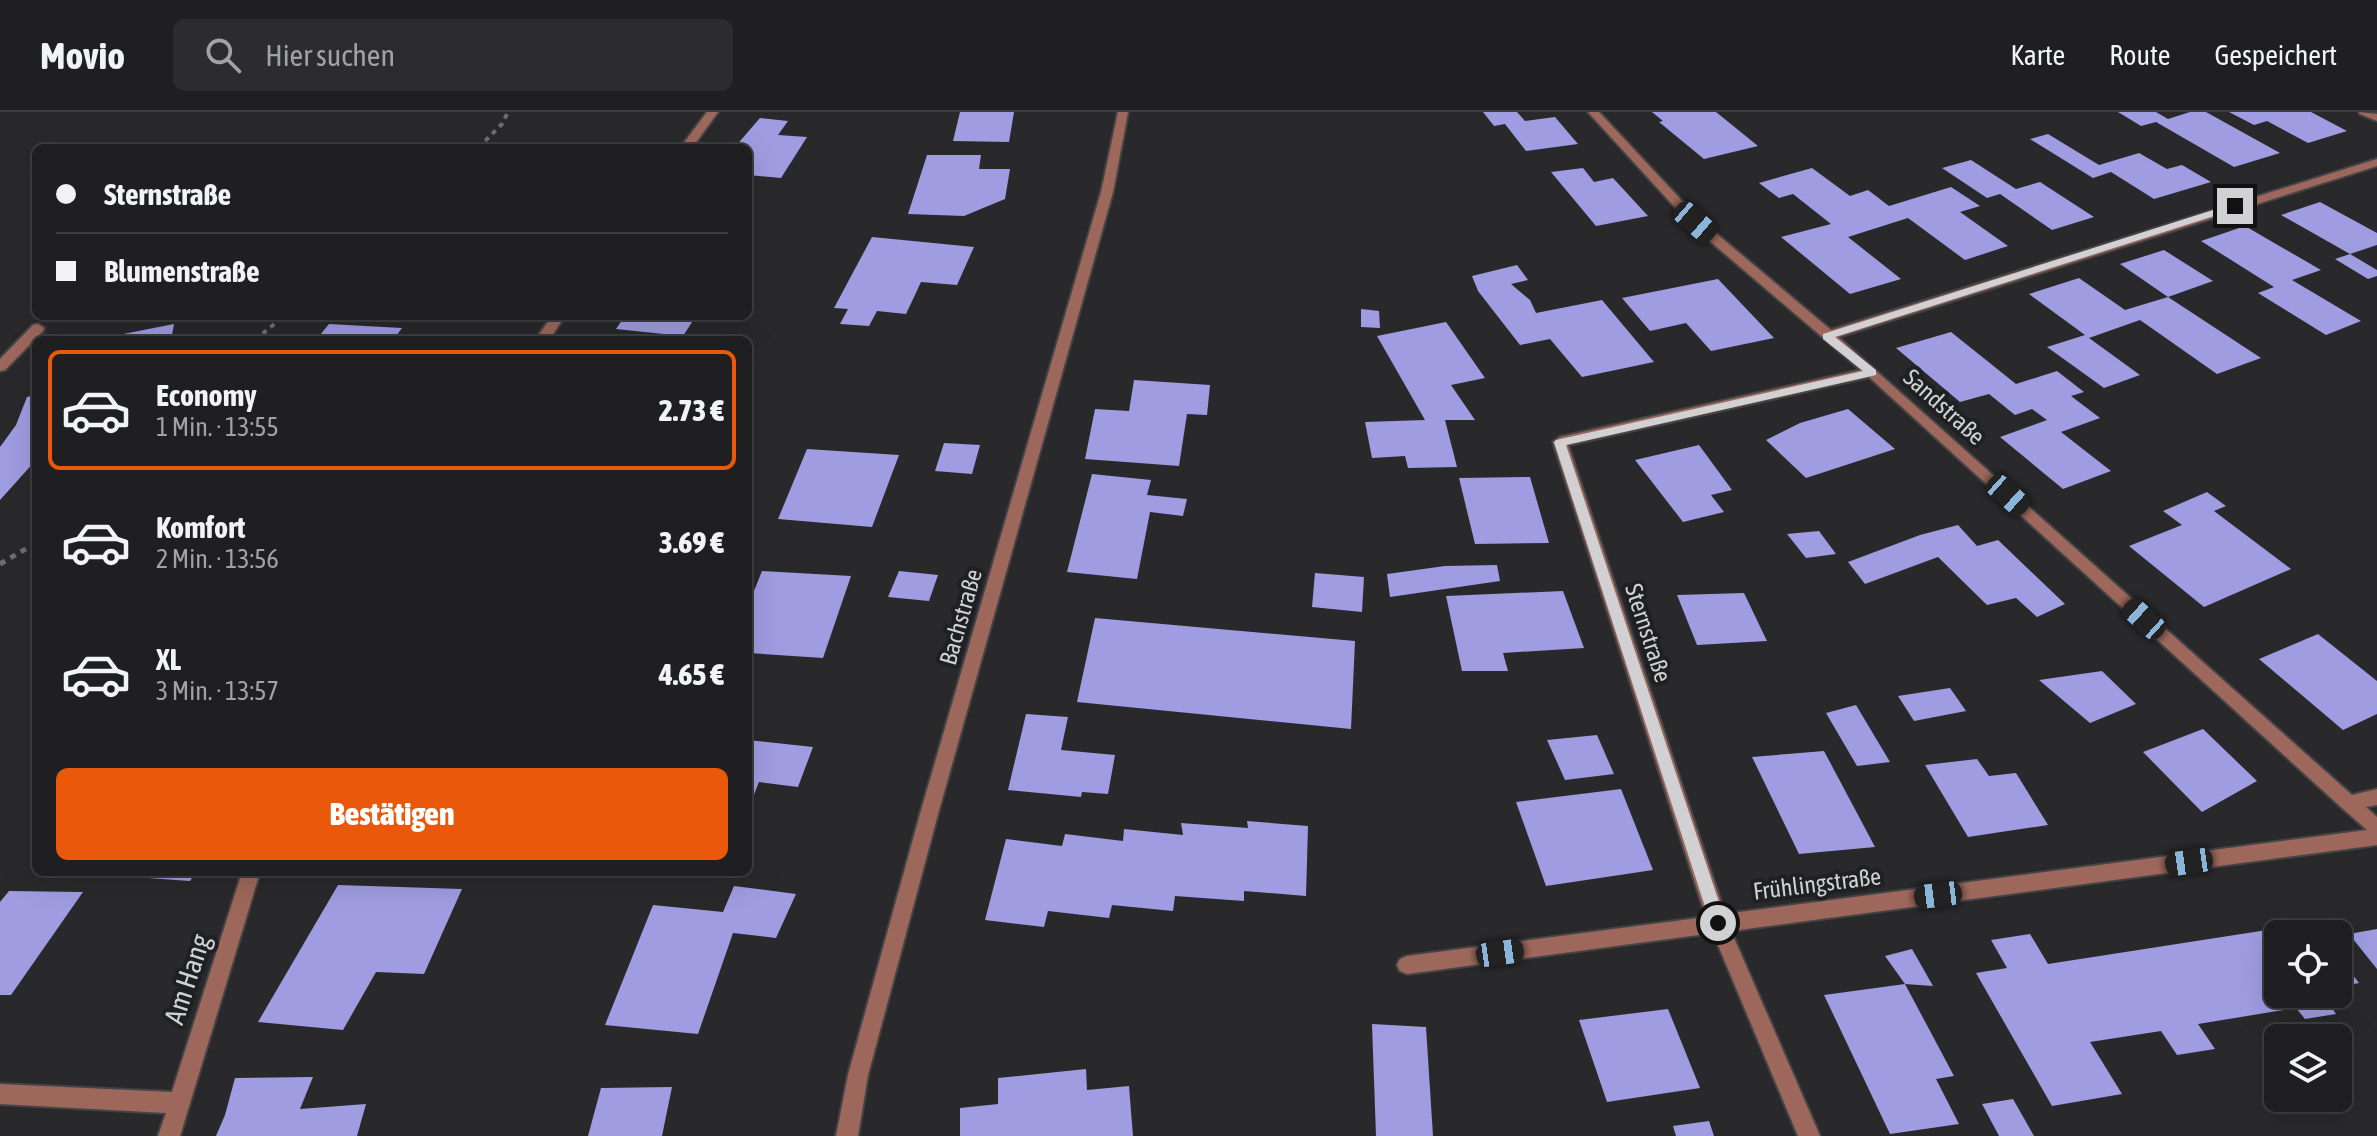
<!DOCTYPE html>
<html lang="de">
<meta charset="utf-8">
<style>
body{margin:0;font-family:"Asap Condensed",sans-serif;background:#2c2c2e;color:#f1f3f6;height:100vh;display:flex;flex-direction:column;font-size:30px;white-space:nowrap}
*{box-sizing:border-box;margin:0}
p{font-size:26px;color:#a1a2a5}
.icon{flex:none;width:44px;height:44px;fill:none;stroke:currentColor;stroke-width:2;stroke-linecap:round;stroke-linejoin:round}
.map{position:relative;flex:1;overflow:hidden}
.details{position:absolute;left:32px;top:224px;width:720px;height:540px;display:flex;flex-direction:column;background:#1f1f21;border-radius:12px;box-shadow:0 8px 32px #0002,0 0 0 2px #3c3d3f}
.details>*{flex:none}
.top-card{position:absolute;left:32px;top:32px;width:720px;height:176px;border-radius:12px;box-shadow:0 8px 32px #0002,0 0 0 2px #3c3d3f;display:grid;align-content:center;height:176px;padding:0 24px;background:#1f1f21}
.tools{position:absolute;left:2264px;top:808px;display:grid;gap:16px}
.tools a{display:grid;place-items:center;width:88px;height:88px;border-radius:12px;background:#1f1f21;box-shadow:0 8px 32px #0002,0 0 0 2px #3c3d3f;font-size:40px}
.end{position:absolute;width:36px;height:36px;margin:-18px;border:10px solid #d1d1d3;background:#111;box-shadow:0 0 0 4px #111}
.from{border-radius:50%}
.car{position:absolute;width:24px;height:48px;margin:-24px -12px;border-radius:10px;box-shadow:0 0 6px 2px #0007;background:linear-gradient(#222 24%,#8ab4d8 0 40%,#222 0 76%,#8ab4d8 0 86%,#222 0)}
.top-card b{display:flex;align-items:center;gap:28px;height:76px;font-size:30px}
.top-card b+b{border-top:2px solid #3c3d3f}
.top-card i{width:20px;height:20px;background:#f1f3f6}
ul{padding:14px 0 0;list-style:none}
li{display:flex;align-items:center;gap:24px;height:120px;margin:0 16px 12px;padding:0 8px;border:4px solid transparent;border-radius:12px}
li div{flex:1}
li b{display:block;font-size:30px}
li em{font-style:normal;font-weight:800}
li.selected{border-color:#ea580c}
li>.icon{width:72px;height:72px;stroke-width:1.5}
.cta{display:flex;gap:16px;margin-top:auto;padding:16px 24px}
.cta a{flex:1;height:92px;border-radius:12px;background:#ea580c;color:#fff;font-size:32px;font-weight:800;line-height:92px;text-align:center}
header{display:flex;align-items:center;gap:48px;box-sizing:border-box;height:112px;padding:0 40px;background:#1f1f21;border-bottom:2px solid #3c3d3f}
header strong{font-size:38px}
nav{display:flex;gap:44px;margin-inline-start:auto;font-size:28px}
.search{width:560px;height:72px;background:#2c2c2e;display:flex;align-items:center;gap:20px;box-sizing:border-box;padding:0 28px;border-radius:12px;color:#a1a2a5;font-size:30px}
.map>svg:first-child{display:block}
.building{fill:#9f9ce1}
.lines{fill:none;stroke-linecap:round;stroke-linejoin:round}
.minor-casing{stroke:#444447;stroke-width:4}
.path-far1{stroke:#6e6e71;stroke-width:4;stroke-dasharray:5 5;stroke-linecap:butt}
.path{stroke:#6e6e71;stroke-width:5;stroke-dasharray:6 6;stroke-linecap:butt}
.minor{fill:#9d685b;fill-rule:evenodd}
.route{fill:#d1d1d3}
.labels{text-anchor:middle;stroke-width:8;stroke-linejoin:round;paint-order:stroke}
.street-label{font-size:24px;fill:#d1d1d3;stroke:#1f2022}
.near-street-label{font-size:28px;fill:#d1d1d3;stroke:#1f2022}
</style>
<header>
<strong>Movio</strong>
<div class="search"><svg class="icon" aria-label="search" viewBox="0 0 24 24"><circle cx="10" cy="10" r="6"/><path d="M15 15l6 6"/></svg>Hier suchen</div>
<nav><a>Karte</a><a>Route</a><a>Gespeichert</a></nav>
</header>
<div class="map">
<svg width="2377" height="1024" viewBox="0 0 2377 1024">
<rect width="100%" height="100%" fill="#29292c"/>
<g class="building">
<path d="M960,0h54l-5,30 -56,-1z"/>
<path d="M1483,0h34l8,9 30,-4 23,27 -52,7 -21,-27 -11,2z"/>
<path d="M1652,0h64l42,34 -54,13 -45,-37 4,-1z"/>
<path d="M2118,0h38l12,7 22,-7h16l74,41 -46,14 -78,-45 -15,4z"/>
<path d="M2229,0h82l36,19 -39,12 -41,-22 -13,4z"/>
<path d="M760,6l28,3 -10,14 29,2 -26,41 -33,-3v-27h-14z"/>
<path d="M2048,22l51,31 40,-12 28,16 15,-4 29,17 -57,17 -43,-27 -18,6 -63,-39z"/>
<path d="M927,43h54l-2,14h31l-5,30 -41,17 -56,-2z"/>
<path d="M1971,48l45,29 24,-7 54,35 -42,13 -52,-36 -13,4 -45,-30z"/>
<path d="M1583,56l11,14 19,-4 35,38 -52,10 -45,-54z"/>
<path d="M1812,56l38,28 18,-6 21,16 62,-19 29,19 -20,6 48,34 -43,14 -57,-42 -60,19 53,42 -51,15 -69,-57 50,-13 -38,-30 -14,4 -20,-15z"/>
<path d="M2320,90l57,31v12l-27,9 -69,-39z"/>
<path d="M2245,114l76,44 -29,10 69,41 -35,14 -68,-42 16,-6 -73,-46z"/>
<path d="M872,125l102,10 -17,38 -36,-3 -15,32 -29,-3 -8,15 -29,-2 8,-15 -14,-1z"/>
<path d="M2164,138l49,31 -45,16 -48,-33z"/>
<path d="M2350,142l27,16v6l-9,3 -33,-20z"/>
<path d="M1517,153l11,15 -17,4 19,16 6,13 66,-13 52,62 -72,15 -32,-38 -30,6 -42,-54 -6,-15z"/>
<path d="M2079,166l46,32 43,-13 93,61 -44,16 -77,-54 -51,18 51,37 -36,13 -57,-41 38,-12 -56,-41z"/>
<path d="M1718,167l56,59 -63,13 -25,-28 -36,8 -28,-33z"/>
<path d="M1361,197l18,2 1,17 -19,-1z"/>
<path d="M625,204h71l-13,20 -67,-7z"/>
<path d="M1446,210l39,56 -34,7 24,35h-30l12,47 -49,1 -3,-12 -33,2 -7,-36 60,-2 -48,-84z"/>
<path d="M174,212l-3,16h-72l-1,-1z"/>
<path d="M329,212l73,4 -9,12h-77z"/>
<path d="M1951,220l65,52 41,-13 27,21 -13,4 29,22 -39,14 50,39 -48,18 -63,-52 47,-17 -15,-11 -17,6 -26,-21 -29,8 -64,-54z"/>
<path d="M1134,268l76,5 -3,30 -20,-1 -8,52 -94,-7 10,-50 34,2z"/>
<path d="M36,283v65l-36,40v-53l16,-22 11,-28z"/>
<path d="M1848,297l47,40 -89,29 -40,-38 34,-17z"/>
<path d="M944,331l36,2 -8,29 -37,-3z"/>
<path d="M1699,333l33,45 -21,5 13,17 -41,10 -48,-62z"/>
<path d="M807,337l92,6 -27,72 -94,-8z"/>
<path d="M1092,362l59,6 -4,15 40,4 -4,17 -33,-4 -13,67 -70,-7z"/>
<path d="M1530,365l19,66 -74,1 -16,-66z"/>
<path d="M2207,380l19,14 -12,5 77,58 -87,38 -75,-61 53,-21 -19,-14z"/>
<path d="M1958,413l19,21 21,-6 67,64 -28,13 -21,-19 -29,7 -49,-48 -73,27 -17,-22 72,-27z"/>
<path d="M1819,419l17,23 -30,4 -19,-24z"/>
<path d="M1497,453l3,16 -110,16 -3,-23 58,-8z"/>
<path d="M762,459l89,5 -28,82 -75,-5v-47z"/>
<path d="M899,459l39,4 -9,26 -41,-4z"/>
<path d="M1315,461l49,4 -2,35 -50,-5z"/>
<path d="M1563,479l21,57 -81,5 5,18h-46l-16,-75z"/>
<path d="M1744,481l23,48 -70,4 -20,-50z"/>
<path d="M1095,506l260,23 -4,88 -274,-27z"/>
<path d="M2318,522l59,47v33l-34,16 -84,-71z"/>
<path d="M2102,559l34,33 -46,19 -51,-43z"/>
<path d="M1950,576l16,23 -52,10 -16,-25z"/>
<path d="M1856,593l34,57 -33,4 -31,-53z"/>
<path d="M1026,602l42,3 -7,33 54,5 -7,39 -26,-2 -1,5 -73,-7z"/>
<path d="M2203,617l54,52 -55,31 -59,-60z"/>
<path d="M1597,623l17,39 -49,6 -18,-40z"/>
<path d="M748,628l65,7 -15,40 -39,-5 -11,28z"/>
<path d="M1824,639l51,96 -76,7 -47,-97z"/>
<path d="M1977,647l12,17 27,-3 32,52 -80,12 -43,-72z"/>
<path d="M1621,677l32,81 -107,16 -30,-84z"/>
<path d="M1247,709l61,5 -2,70 -62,-5v10l-69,-5 -2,15 -61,-6 -3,13 -61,-7 -4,16 -59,-7 21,-81 56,7 3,-12 58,7 1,-12 59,6 -2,-12 67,5z"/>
<path d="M138,760h58l-6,9 -56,-4z"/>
<path d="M338,773l124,4 -38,85 -48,-2 -33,58 -85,-8z"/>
<path d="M734,774l62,8 -20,44 -43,-5 -35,101 -93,-9 48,-120 70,7z"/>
<path d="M9,779l74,1 -72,103h-11v-93z"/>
<path d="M2313,811l8,11h-43v60h44l14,20 -31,5 -9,-11 -98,16 17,25 -38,6 -16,-24 -71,11 32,52 -70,12 -76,-133 31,-5 -16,-28 39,-6 18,30z"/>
<path d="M2377,817v40l-28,-35z"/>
<path d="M1912,837l21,37 -28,-2 -20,-28z"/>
<path d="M2338,844l21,27 -21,4z"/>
<path d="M1905,872l49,92 -18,3 23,45 -69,10 -66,-139z"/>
<path d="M1668,897l32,79 -93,14 -28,-82z"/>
<path d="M1372,912l54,3 7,109h-57z"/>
<path d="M1086,957l1,21 42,-4 4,50h-173v-28l38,-4v-26z"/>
<path d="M313,965l-13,32 66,-5 -9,32h-141l9,-21 10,-37z"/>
<path d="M672,975l-10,49h-74l13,-48z"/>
<path d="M2013,987l21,37h-35l-17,-32z"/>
<path d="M1709,1009l5,15h-38l-3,-10z"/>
</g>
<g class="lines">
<g class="minor-casing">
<g id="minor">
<path d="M707,0h11l-26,36h-12z"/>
<path d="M1118,0h10l-15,80 -175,622 -70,261 -10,61h-22l12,-61 72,-261 181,-622z"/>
<path d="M1588,0h11l100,107 132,111 546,-171v7l-539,171 514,458 25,-6v16l-11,2 11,10v28l-646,86 89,205h-22l-85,-203 -306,41 -7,-3 -3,-6 3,-6 7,-3 299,-39 -153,-475 7,-5 301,-67 -170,-145zM1869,265l473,431 25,22 -642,84 -157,-469z"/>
<path d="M2359,0l18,2v7l-17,-7z"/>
<path d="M552,204h13l-16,24h-14z"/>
<path d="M38,212l6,4 -1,3 -38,39 -5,1v-12l33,-34z"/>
<path d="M242,760h18l-80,264h-22l8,-23 -166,-9v-20l172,8z"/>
</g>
</g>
<g class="path-far1">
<path d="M478,36l24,-24 6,-12"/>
<path d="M255,228l29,-24"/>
</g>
<path class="path" d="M0,452l36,-21"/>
<use href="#minor" class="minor"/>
</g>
<path class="route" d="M2235,91l4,5 -404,129 41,33v5l-310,70 160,478 -8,7 -6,-2 -158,-486 2,-2 307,-69 -40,-32v-5z"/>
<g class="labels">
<g class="street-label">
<text transform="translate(1944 295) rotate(42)" y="8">Sandstraße</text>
<text transform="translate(961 505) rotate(-74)" y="8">Bachstraße</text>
<text transform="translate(1648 521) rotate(72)" y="8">Sternstraße</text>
<text transform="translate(1817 772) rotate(-7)" y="8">Frühlingstraße</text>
</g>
<g class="near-street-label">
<text transform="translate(187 867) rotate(-72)" y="10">Am Hang</text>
</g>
</g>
</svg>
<div class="tools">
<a><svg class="icon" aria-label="locate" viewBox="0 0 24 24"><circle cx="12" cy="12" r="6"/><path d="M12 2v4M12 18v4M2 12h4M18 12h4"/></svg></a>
<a><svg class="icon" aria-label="layers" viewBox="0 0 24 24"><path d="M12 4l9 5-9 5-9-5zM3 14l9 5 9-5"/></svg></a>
</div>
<i class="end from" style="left:1718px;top:811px"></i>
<i class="end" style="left:2235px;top:94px"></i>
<i class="car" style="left:1695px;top:110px;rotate:131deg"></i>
<i class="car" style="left:2008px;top:383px;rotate:132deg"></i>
<i class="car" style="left:2144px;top:507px;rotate:312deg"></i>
<i class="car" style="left:2189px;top:750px;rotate:262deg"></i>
<i class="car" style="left:1938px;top:783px;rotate:263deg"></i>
<i class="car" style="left:1500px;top:841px;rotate:82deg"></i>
<div class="top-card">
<b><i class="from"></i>Sternstraße</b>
<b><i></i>Blumenstraße</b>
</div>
<section class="details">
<ul>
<li class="selected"><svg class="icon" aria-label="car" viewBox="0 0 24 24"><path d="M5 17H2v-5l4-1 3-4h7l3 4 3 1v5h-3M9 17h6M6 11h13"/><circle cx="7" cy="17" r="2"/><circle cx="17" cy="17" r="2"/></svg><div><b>Economy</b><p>1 Min. · 13:55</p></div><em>2.73 €</em></li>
<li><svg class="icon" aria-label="car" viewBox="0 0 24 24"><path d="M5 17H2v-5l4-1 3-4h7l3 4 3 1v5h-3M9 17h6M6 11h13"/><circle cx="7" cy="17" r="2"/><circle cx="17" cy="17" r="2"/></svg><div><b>Komfort</b><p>2 Min. · 13:56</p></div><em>3.69 €</em></li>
<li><svg class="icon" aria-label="car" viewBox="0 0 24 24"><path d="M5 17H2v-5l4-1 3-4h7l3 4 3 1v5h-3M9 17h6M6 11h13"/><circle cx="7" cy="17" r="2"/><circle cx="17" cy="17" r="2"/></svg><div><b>XL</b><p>3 Min. · 13:57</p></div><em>4.65 €</em></li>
</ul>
<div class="cta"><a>Bestätigen</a></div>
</section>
</div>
